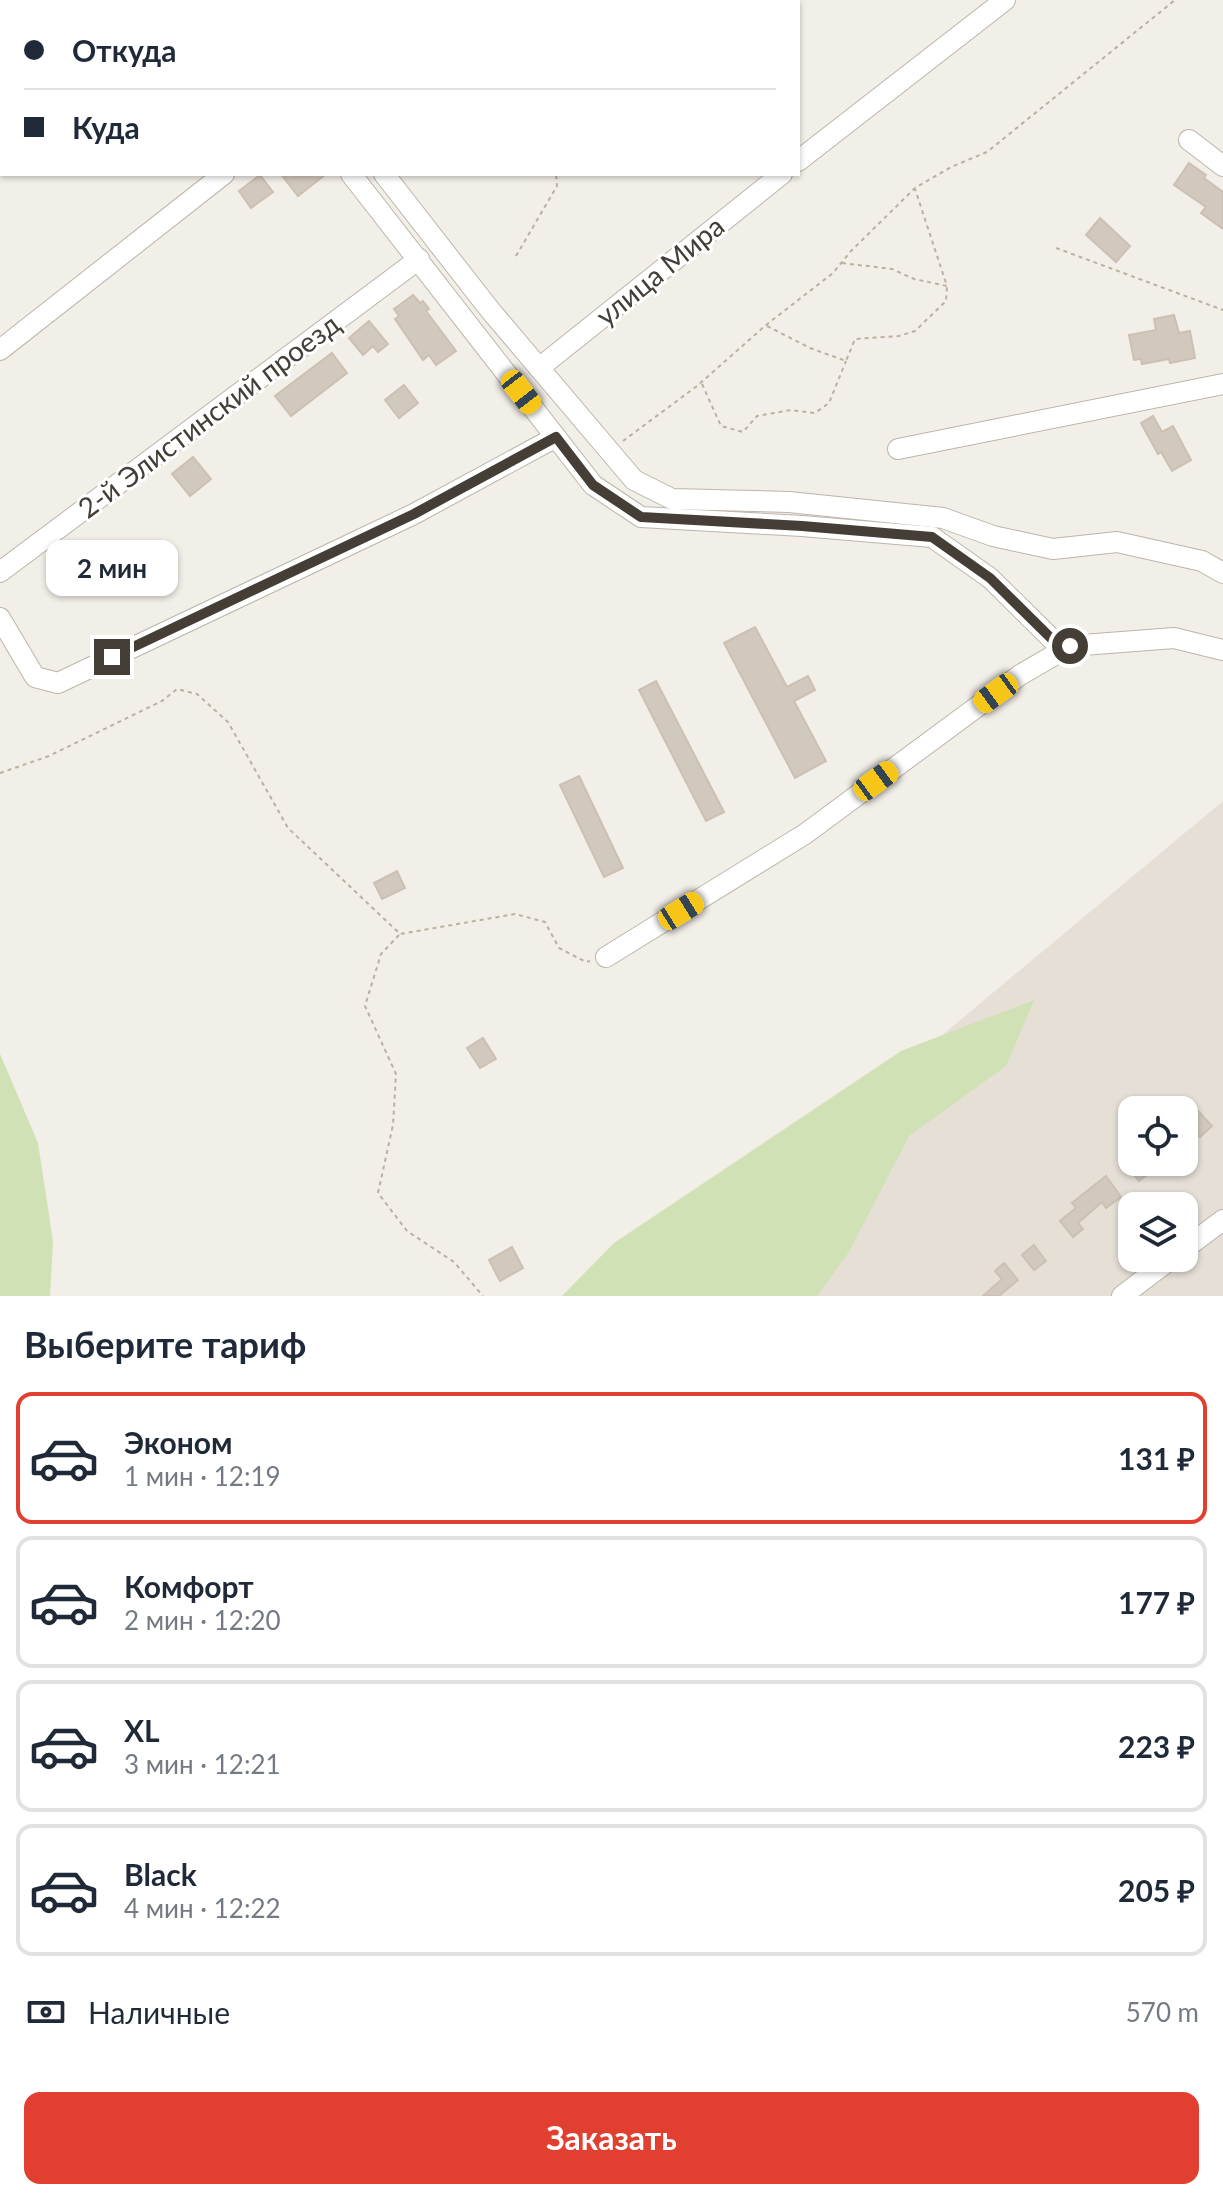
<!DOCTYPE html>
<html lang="ru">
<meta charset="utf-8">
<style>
body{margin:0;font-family:Lato,sans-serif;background:#f6f6f7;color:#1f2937;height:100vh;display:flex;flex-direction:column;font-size:30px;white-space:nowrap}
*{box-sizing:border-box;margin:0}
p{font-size:26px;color:#747a83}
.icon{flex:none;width:44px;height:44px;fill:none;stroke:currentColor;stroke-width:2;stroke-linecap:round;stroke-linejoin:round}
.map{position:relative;height:1296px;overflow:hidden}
.side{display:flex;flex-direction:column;background:#fff;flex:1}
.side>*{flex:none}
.hud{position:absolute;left:0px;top:0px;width:800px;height:176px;box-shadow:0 2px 6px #0004;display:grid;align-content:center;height:176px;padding:0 24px;background:#fff}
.controls{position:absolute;left:1118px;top:1096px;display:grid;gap:16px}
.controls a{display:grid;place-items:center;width:80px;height:80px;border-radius:16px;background:#fff;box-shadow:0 2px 6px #0004;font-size:40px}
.end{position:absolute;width:36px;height:36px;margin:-18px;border:10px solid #443e37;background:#fff;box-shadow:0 0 0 4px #fff}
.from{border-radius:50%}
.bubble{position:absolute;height:56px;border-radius:16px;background:#fff;box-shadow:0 2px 6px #0004;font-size:26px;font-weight:700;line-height:56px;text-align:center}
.car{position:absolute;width:24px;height:48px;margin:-24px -12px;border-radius:10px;box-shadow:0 0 6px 2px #0007;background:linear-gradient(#f5c518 24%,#345 0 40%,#f5c518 0 76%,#345 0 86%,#f5c518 0)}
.hud b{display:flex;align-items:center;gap:28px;height:76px;font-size:30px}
.hud b+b{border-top:2px solid #e0e1e3}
.hud i{width:20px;height:20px;background:#1f2937}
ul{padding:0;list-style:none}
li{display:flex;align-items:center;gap:24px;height:132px;margin:0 16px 12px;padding:0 8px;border:4px solid #e0e1e3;border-radius:16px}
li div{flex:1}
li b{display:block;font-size:30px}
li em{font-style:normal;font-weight:700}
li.on{border-color:#e13f2f}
li>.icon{width:72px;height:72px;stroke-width:1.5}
h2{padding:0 24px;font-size:36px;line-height:96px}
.pay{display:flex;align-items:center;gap:20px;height:88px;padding:0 24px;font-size:30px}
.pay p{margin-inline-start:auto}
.button{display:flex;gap:16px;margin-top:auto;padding:16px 24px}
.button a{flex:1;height:92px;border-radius:16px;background:#e13f2f;color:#fff;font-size:32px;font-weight:700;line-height:92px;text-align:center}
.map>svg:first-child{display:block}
.residential{fill:#e5dfd6;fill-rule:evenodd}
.green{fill:#d0e1b5}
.building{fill:#d2c9be;stroke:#ccc0b2;stroke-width:2}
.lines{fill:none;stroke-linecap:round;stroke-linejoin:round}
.minor-casing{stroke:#bcb5ab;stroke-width:22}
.path{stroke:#bcb09e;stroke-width:2;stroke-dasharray:4 4;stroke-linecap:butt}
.minor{stroke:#fff;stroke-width:20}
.route{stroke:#443e37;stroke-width:10}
.labels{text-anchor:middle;stroke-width:6;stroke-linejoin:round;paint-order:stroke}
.street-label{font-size:28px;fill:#443e37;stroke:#fff}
</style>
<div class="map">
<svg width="1223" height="1296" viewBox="0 0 1223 1296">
<rect width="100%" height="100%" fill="#f2eee8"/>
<path class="residential" d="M1223,801v495h-594zM1132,1110h52v52h-52zM1132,1206h52v52h-52z"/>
<g class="green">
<path d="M1034,1000l-28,66 -97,70 -60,116 -32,44h-255l52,-53 287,-192z"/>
<path d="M0,1054l38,89 15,98 -3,55h-50z"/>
</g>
<g class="building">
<path d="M1189,163l17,12 -2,3 19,14v37l-22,-16 5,-6 -32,-22z"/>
<path d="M281,174h45l-28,22z"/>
<path d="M260,175l13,17 -22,16 -12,-17z"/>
<path d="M1100,218l30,28 -14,16 -30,-27z"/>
<path d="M413,295l7,8 3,-2 6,8 -3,2 30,40 -20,14 -7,-10 -6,5 -28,-41 4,-3 -5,-7z"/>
<path d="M1174,315l5,18 11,-2 5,27 -25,5 -1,-4 -27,5 -1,-5 -7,1 -5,-25 27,-5 -2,-11z"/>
<path d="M369,321l19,23 -10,8 -5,-6 -10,9 -14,-17z"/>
<path d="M332,353l15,20 -56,43 -16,-20z"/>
<path d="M404,385l14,18 -19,15 -14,-18z"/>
<path d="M1153,416l9,16 11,-6 18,34 -19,11 -11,-19 -3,2 -17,-31z"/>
<path d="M193,457l18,22 -21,17 -18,-22z"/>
<path d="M755,627l32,60 21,-11 7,14 -21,11 32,60 -31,17 -71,-135z"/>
<path d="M656,681l68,131 -18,9 -67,-131z"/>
<path d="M579,776l44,92 -19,9 -44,-92z"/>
<path d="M397,871l8,17 -23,11 -8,-16z"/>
<path d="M483,1038l13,21 -16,9 -13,-20z"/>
<path d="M1198,1111l14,15 -12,11 -14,-16z"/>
<path d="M1124,1162h16l9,11 -10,8z"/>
<path d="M1106,1176l15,21 -15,11 -4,-6 -24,21 5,6 -10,8 -13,-16 16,-13 -4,-5z"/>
<path d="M1034,1245l12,16 -12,9 -12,-15z"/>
<path d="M512,1247l11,21 -23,13 -11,-21z"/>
<path d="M1004,1263l14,17 -19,16h-16l19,-17 -7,-8z"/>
</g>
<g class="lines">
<g class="minor-casing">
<g id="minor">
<path d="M341,2l3,-2"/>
<path d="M1189,140l34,26"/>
<path d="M798,161l207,-161"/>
<path d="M351,174l242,311 48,32 161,9 130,11 58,41 73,72"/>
<path d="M384,174l106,136 144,170 38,19 117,3 154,16 50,18 60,13 64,-7 85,19 21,12"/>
<path d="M0,350l224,-176"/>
<path d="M539,368l243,-194"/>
<path d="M898,449l325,-65"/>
<path d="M0,572l419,-313"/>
<path d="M0,618l35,59 23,6 356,-169 142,-77"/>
<path d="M606,957l199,-123 215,-159 50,-29 104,-8 49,12"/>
<path d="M1184,1249l39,-29"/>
<path d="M1122,1296l50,-38"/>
</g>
</g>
<g class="path">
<path d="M193,0l2,2"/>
<path d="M242,2l1,-2"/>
<path d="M781,2l2,-2"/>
<path d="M0,167l2,-1"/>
<path d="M1056,248l167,62"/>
<path d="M516,256l41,-70 -1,-12"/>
<path d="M842,263l50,6 22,10 33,7 -32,-97"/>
<path d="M767,326l43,22 36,13 9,-22 44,-3 16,-5 31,-30 1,-15"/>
<path d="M702,384l19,42 22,6 14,-16 34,-6 24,3 14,-10 17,-42"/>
<path d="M623,441l74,-55 69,-61 67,-52 18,-22 64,-63 36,-21 36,-15 188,-152"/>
<path d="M0,773l49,-17 113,-55 15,-12 20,5 31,28 60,106 112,106 115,-20 30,8 14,26 27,14 4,-1"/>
<path d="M399,935l-18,19 -16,52 31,68 -3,51 -15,68 29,38 47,31 29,34"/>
</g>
<use href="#minor" class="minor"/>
</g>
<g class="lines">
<path class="route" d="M112,657l302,-143 142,-77 37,48 48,32 161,9 130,11 58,41 73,72 7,-4"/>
</g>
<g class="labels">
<g class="street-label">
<text transform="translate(660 271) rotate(-39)" y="10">улица Мира</text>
<text transform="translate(209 416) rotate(-37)" y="10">2-й Элистинский проезд</text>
</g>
</g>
</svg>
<div class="controls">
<a><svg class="icon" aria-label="locate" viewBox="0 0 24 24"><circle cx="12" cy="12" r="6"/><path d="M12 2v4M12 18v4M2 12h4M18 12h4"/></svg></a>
<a><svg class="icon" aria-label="layers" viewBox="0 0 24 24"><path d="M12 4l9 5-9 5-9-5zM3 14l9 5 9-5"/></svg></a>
</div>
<i class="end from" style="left:1070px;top:646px"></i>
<i class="end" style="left:112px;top:657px"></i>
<div class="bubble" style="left:46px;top:540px;width:132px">2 мин</div>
<i class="car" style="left:521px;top:392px;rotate:142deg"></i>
<i class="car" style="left:996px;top:693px;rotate:234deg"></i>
<i class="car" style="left:876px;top:781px;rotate:54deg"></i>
<i class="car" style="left:681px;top:911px;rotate:58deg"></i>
<div class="hud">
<b><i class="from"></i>Откуда</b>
<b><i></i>Куда</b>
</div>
</div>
<section class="side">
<h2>Выберите тариф</h2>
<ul>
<li class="on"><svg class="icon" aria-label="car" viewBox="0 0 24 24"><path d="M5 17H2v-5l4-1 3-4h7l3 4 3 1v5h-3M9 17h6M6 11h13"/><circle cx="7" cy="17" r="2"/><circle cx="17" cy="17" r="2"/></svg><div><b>Эконом</b><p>1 мин · 12:19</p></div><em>131 ₽</em></li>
<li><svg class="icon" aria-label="car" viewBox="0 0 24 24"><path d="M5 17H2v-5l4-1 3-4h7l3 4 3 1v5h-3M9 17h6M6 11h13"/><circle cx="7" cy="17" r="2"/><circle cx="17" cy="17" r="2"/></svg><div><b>Комфорт</b><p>2 мин · 12:20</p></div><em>177 ₽</em></li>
<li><svg class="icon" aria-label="car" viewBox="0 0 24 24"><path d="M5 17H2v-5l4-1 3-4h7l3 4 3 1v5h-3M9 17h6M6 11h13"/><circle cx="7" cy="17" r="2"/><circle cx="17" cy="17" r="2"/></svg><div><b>XL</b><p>3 мин · 12:21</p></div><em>223 ₽</em></li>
<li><svg class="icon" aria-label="car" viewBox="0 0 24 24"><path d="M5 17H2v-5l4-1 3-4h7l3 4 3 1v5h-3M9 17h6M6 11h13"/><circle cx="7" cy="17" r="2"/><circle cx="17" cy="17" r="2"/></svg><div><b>Black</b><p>4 мин · 12:22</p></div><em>205 ₽</em></li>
</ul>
<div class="pay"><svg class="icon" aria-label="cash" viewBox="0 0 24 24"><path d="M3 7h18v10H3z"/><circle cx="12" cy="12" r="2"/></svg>Наличные<p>570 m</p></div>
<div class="button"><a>Заказать</a></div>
</section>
